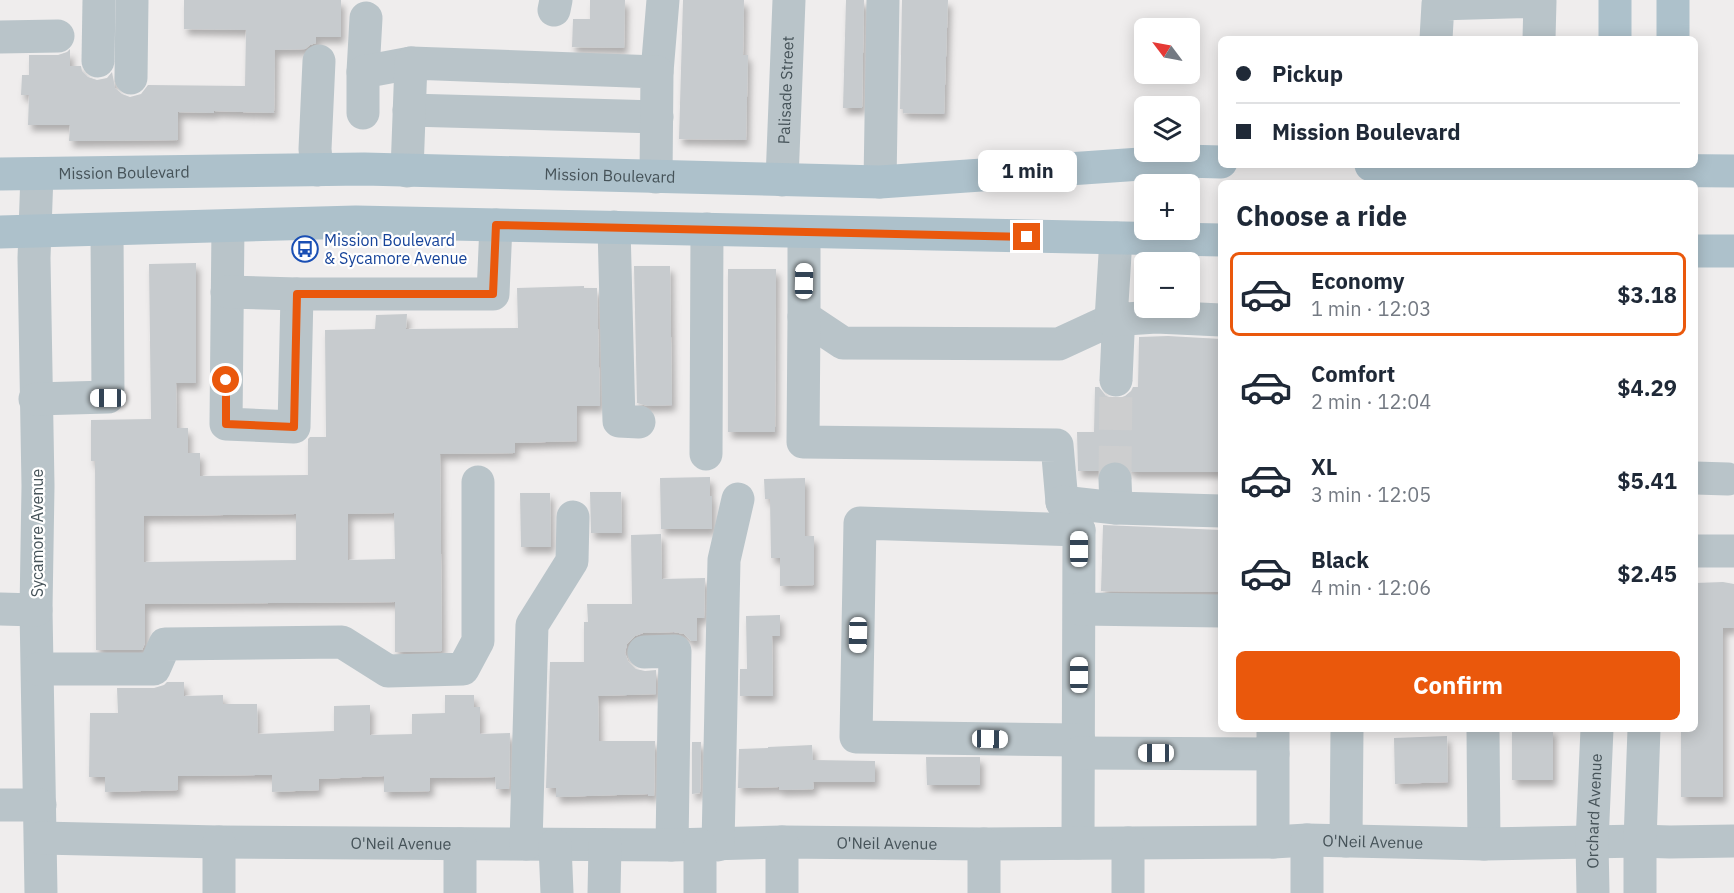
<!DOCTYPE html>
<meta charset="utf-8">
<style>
body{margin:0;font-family:"IBM Plex Sans",sans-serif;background:#f2f2f3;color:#1f2937;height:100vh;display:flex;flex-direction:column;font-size:22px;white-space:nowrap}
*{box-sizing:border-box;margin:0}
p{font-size:20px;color:#747a83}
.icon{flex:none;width:33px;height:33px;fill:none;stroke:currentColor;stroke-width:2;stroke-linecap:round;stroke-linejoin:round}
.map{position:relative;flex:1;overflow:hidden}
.panel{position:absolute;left:1218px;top:180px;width:480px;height:552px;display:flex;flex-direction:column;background:#fff;border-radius:9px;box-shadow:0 3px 15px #0003}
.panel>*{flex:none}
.banner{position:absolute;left:1218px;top:36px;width:480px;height:132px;border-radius:9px;box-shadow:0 3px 15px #0003;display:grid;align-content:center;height:132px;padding:0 18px;background:#fff}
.needle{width:39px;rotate:302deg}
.buttons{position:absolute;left:1134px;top:18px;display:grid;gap:12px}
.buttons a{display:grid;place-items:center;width:66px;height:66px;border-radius:9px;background:#fff;box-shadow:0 3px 15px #0003;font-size:30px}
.end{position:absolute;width:27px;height:27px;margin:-14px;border:8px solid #ea580c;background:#fff;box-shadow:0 0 0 3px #fff}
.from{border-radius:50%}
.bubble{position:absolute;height:42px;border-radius:9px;background:#fff;box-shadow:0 3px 15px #0003;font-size:20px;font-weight:700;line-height:42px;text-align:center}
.car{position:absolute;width:18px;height:36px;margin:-18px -9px;border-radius:8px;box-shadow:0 0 4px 2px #0007;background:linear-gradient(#fff 24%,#345 0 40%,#fff 0 76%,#345 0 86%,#fff 0)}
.banner b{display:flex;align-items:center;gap:21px;height:57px;font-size:22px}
.banner b+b{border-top:2px solid #e0e1e3}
.banner i{width:15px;height:15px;background:#1f2937}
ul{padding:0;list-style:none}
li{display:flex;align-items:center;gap:18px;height:84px;margin:0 12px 9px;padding:0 6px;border:3px solid transparent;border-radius:9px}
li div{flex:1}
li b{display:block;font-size:22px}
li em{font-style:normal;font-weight:700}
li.on{border-color:#ea580c}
li>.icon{width:54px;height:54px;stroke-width:1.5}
h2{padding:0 18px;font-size:27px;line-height:72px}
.action{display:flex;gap:12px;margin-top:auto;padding:12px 18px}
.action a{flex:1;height:69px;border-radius:9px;background:#ea580c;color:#fff;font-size:24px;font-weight:700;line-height:69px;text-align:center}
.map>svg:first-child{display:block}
.building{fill:#c7cbce;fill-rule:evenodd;filter:url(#shadow)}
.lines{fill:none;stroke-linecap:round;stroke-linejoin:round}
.minor-tunnel{stroke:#cdcecf;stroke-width:33;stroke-dasharray:33 16;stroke-linecap:butt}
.minor{stroke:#b9c4c9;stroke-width:33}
.major{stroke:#adc1cb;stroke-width:33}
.route{stroke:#ea580c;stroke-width:8}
.labels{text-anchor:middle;stroke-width:4.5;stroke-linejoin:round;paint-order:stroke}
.street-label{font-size:16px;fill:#465359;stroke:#fff}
.transit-label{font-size:16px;fill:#164399;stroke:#fff;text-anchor:start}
</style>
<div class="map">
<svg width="1734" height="893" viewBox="0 0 1734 893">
<defs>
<filter id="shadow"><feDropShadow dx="3.5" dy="6" stdDeviation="3" flood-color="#0004"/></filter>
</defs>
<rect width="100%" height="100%" fill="#efeded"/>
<g class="building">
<path d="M184,0h157v37h-25v6l-6,2 -5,4 -30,1 -1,63 -60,-2v2l-36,-1v28l-109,1 1,-16h-42l1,-30h-8l1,-20h7v-20h29l9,-3 3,-3v17h11l1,5 6,6 9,3 10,-2 5,-6 3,16 7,6 8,3 11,-3 7,-9 97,1 1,-56 -62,-1z"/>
<path d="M590,0h35l-1,48 -52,-1 1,-28h17z"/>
<path d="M683,0h61l-1,55h5l-2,85 -67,-1z"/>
<path d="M846,0h18l-2,108h-19z"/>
<path d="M902,0h46l-4,114 -41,-1v-4h-3z"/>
<path d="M196,263v120h-20l1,45h11v25h12v23l108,-1v-36l2,-2h16l-1,-107 50,-1 1,-14 31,-1 -1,15 112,-1 -1,-40 67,-2v2h13l3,118h-23v35l-62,2v10l-75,1 2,197 -47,1v-50l-250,2v39l-3,7h-46l-1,-189h-4v-41l60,-1 -2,-155zM394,513l1,46 -47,1v-46zM296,514v46l-152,2v-46z"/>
<path d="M634,266h36l2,139 -24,1 -11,-3z"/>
<path d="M728,269h48l-1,163h-47z"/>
<path d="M1168,336l53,3v133h-89l-8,-9 -9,-3 -10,3 -7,8h-20l-1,-39h17l1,-45h4l7,9 10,3 9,-3 6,-5 2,-4h5l1,-50z"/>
<path d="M710,477v19h2v33h-51l-1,-51z"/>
<path d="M805,478v58h9v49l-34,1v-28h-9l-1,-59h-5l-1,-20z"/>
<path d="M590,492h31l1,41h-31z"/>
<path d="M520,493h30l1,54h-30z"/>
<path d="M1103,525l118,5v62l-120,-1z"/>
<path d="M661,534l1,45 43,-1 -1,40h-7v23h-6l-7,-7 -10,-2 -31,1 -8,3 -8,8 -2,9 3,8 8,8 9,2 11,-1v24l-58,2 1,45h56l-1,55h-6v-2l-92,3v-9h-10l4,-126h34v-40h4l-1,-18h45l-1,-69z"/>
<path d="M1723,582l11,2v44h-11v169h-42v-68h14v-146z"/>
<path d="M780,615v21h-8l1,60h-33v-27h7l-1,-53z"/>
<path d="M167,682h17v14l39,-1v9h34l1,30 76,-3v-25l36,-1v30l42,-1v-20l33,-1v-18h29v12h6v27l30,-1 -1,56h-13l-1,-12 -65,1v13l-46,1v-16l-65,3v11l-47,2v-17h-16l-78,1v14l-73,2v-15h-16l1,-64h28l-1,-25h37l10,-3z"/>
<rect x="1512" y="729" width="41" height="51"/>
<path d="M1447,736l1,46 -53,2 -1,-46z"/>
<path d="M692,742h9l-1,51 -8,1z"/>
<path d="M812,745l1,15 62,1v21h-62l1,7 -35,1v-3l-41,1 1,-39 29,-1v-1z"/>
<path d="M926,757h54v28h-53z"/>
</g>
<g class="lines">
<path class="minor-tunnel" d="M1115,479l1,-99"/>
<g class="minor">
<path d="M554,10l2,-10"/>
<path d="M0,37l58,-1"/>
<path d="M1436,39l2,-35 102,-3 -1,38"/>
<path d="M98,61l1,-61"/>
<path d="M363,72l3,-54"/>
<path d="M657,72l6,-72"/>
<path d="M131,78l1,-78"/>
<path d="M409,110l248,7"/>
<path d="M363,113v-41l48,-9"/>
<path d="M317,170l-2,-21 4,-88"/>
<path d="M407,171l4,-108 246,9 -1,105"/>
<path d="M37,174l-3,84 4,228 -2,124 5,283"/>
<path id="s1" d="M782,180l7,-180"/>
<path d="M880,182l3,-182"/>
<path d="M228,226l-2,198 68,3 3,-133"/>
<path d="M614,227l5,194 20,1"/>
<path d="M804,232v85l39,26 216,1 52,-24 7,14 -2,46"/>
<path d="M1116,238l-5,82 45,-3 65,3"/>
<path d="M227,292l70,2h196l3,-69"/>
<path d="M804,317l-1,125 254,3 5,57 17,28 -1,313"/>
<path d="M35,399l73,-2 -1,-167"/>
<path d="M706,454l1,-225"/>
<path d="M1695,478l33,1"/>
<path d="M1115,479l1,29"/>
<path d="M1062,502l54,6 105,3"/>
<path d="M1079,530l-219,-7 -4,214 223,3"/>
<path d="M1695,551h39"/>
<path d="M0,609l36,1"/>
<path d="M1080,609l141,2"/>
<path d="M644,652l31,-1 -3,194"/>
<path d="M38,669h116l11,-25 177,-2 46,29 75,-2 15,-28v-159"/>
<path d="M1483,729l1,115"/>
<path d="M1079,753l194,1v-25"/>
<path d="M0,805h40"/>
<path id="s2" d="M41,838l178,4 453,3 110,-3 202,2 289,-2 34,-2 177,4 156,-3 30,1 64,-1"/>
<path d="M1346,841l1,-112"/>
<path d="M782,842v51"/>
<path d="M1273,842v-88"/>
<path d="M1128,843v50"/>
<path d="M460,844v49"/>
<path d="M526,844l6,-219 40,-64 1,-44"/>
<path d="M984,844v49"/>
<path d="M555,845l2,48"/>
<path d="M718,845l6,-285 14,-61"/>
<path d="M219,893v-51"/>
<path d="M604,893l1,-48"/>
<path d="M700,893v-48"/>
<path d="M1307,893v-53"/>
<path id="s3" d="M1593,893l-1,-51 5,-113"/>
<path d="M1640,893v-52l4,-112"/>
</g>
<g class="major">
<path d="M1615,39v-39"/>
<path d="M1673,39v-39"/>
<path d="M1371,165l243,5 120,1"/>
<path id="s4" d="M0,174l364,-5 516,13 304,-21 37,1"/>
<path d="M0,232l356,-10 865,18"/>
<path d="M1695,251h39"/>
</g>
</g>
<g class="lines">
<path class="route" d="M226,380v44l68,3 3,-133h196l3,-69 531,12"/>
</g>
<defs>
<g id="bus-ring" transform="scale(1.35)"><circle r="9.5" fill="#fff" stroke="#1a4fb4" stroke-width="1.5"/><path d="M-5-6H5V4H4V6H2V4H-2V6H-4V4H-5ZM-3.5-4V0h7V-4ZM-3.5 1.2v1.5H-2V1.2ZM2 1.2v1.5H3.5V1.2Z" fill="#1a4fb4"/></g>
</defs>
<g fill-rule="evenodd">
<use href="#bus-ring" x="305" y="249"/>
</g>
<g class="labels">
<g class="street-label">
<text dy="6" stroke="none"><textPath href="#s1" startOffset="90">Palisade Street</textPath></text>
<text dy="6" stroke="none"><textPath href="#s4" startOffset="124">Mission Boulevard</textPath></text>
<text dy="6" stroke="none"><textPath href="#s4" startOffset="610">Mission Boulevard</textPath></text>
<text transform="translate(37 533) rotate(-90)" y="6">Sycamore Avenue</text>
<text dy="6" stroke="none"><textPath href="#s3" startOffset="82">Orchard Avenue</textPath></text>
<text dy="6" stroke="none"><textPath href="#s2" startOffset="1332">O'Neil Avenue</textPath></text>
<text dy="6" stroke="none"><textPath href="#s2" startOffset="360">O'Neil Avenue</textPath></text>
<text dy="6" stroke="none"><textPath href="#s2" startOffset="846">O'Neil Avenue</textPath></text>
</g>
<g class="transit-label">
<text x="324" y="246">Mission Boulevard<tspan x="324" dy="18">&amp; Sycamore Avenue</tspan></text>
</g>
</g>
</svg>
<div class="buttons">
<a><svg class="needle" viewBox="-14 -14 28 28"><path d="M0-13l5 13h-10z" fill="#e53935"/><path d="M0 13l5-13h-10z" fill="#747a83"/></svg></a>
<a><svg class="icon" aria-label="layers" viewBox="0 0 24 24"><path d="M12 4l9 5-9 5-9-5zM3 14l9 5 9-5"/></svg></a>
<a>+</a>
<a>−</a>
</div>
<i class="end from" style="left:226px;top:380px"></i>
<i class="end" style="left:1027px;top:237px"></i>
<div class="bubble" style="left:978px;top:150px;width:99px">1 min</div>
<i class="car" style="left:804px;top:281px;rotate:1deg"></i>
<i class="car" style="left:108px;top:398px;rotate:270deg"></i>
<i class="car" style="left:1079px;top:549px;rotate:0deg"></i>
<i class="car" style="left:858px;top:635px;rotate:181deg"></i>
<i class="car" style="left:1079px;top:675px;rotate:0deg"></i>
<i class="car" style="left:990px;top:739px;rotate:91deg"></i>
<i class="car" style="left:1156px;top:753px;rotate:270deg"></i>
<div class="banner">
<b><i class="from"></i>Pickup</b>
<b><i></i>Mission Boulevard</b>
</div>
<section class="panel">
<h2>Choose a ride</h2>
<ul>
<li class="on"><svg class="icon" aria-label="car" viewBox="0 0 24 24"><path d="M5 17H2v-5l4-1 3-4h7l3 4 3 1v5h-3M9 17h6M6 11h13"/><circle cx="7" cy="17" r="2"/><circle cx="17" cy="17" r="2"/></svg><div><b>Economy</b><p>1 min · 12:03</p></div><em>$3.18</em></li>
<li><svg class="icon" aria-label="car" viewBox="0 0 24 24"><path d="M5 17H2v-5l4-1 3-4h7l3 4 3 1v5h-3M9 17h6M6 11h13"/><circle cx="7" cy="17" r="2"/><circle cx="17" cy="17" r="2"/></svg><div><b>Comfort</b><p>2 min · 12:04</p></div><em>$4.29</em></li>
<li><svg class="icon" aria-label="car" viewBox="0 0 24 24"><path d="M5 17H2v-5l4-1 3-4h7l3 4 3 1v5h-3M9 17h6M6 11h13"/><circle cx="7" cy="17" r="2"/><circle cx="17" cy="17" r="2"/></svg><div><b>XL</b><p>3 min · 12:05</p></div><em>$5.41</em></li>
<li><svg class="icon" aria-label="car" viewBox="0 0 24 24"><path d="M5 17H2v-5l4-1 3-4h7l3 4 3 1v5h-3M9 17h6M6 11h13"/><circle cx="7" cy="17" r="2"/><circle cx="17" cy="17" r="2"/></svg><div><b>Black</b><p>4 min · 12:06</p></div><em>$2.45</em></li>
</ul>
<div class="action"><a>Confirm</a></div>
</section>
</div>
